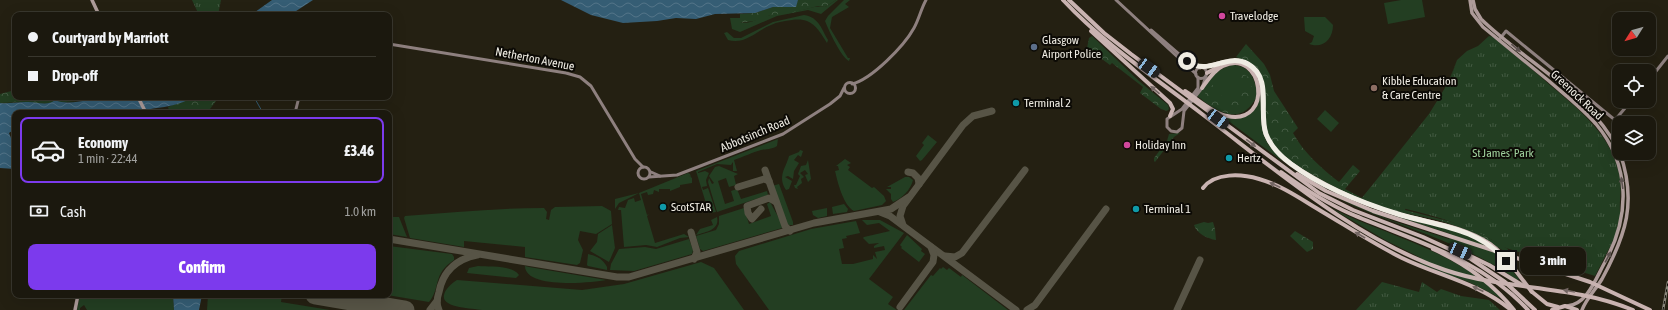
<!DOCTYPE html>
<meta charset="utf-8">
<style>
body{margin:0;font-family:"Asap Condensed",sans-serif;background:#242117;color:#f1f3f6;height:100vh;display:flex;flex-direction:column;font-size:15px;white-space:nowrap}
*{box-sizing:border-box;margin:0}
p{font-size:13px;color:#a0a09e}
.icon{flex:none;width:22px;height:22px;fill:none;stroke:currentColor;stroke-width:2;stroke-linecap:round;stroke-linejoin:round}
.map{position:relative;flex:1;overflow:hidden}
.panel{position:absolute;left:12px;top:110px;width:380px;height:188px;display:flex;flex-direction:column;background:#1b180e;border-radius:8px;box-shadow:0 4px 16px #0002,0 0 0 1px #39372e}
.panel>*{flex:none}
.guide{position:absolute;left:12px;top:12px;width:380px;height:88px;border-radius:8px;box-shadow:0 4px 16px #0002,0 0 0 1px #39372e;display:grid;align-content:center;height:88px;padding:0 16px;background:#1b180e}
.needle{width:26px;rotate:233deg}
.fabs{position:absolute;left:1612px;top:12px;display:grid;gap:8px}
.fabs a{display:grid;place-items:center;width:44px;height:44px;border-radius:8px;background:#1b180e;box-shadow:0 4px 16px #0002,0 0 0 1px #39372e;font-size:20px}
.end{position:absolute;width:18px;height:18px;margin:-9px;border:5px solid #efece3;background:#111;box-shadow:0 0 0 2px #111}
.from{border-radius:50%}
.bubble{position:absolute;height:28px;border-radius:8px;background:#1b180e;box-shadow:0 4px 16px #0002,0 0 0 1px #39372e;font-size:13px;font-weight:800;line-height:28px;text-align:center}
.car{position:absolute;width:12px;height:24px;margin:-12px -6px;border-radius:5px;box-shadow:0 0 3px 1px #0007;background:linear-gradient(#222 24%,#8ab4d8 0 40%,#222 0 76%,#8ab4d8 0 86%,#222 0)}
.guide b{display:flex;align-items:center;gap:14px;height:38px;font-size:15px}
.guide b+b{border-top:1px solid #39372e}
.guide i{width:10px;height:10px;background:#f1f3f6}
ul{padding:7px 0 0;list-style:none}
li{display:flex;align-items:center;gap:12px;height:66px;margin:0 8px 6px;padding:0 8px;border:2px solid transparent;border-radius:8px}
li div{flex:1}
li b{display:block;font-size:15px}
li em{font-style:normal;font-weight:800}
li.on{border-color:#7c3aed}
li>.icon{width:36px;height:36px;stroke-width:1.5}
.pay{display:flex;align-items:center;gap:10px;height:44px;padding:0 16px;font-size:15px}
.pay p{margin-inline-start:auto}
.cta{display:flex;gap:8px;margin-top:auto;padding:8px 16px}
.cta a{flex:1;height:46px;border-radius:8px;background:#7c3aed;color:#fff;font-size:16px;font-weight:800;line-height:46px;text-align:center}
.map>svg:first-child{display:block}
.grass{fill:#233e22}
.forest{fill:url(#forest-crowns)}
.park{fill:url(#park-tufts)}
.water{fill:url(#water-waves)}
.lines{fill:none;stroke-linecap:round;stroke-linejoin:round}
.stream{stroke:#355d74;stroke-width:1}
.taxiway{stroke:#575446;stroke-width:7}
.runway{stroke:#575446;stroke-width:19}
.secondary{stroke:#8e807f;stroke-width:3}
.primary{stroke:#ad9b99;stroke-width:3.5}
.highway{stroke:#c9b3b1;stroke-width:4}
.rail-casing{stroke:#8a877b;stroke-width:2.5}
.rail{stroke:#0c0a05;stroke-width:1;stroke-dasharray:3;stroke-linecap:butt}
.oneway{fill:#5c524f}
.oneway2{fill:#746764}
.route{stroke:#efece3;stroke-width:5}
.hotel-dot{fill:#d1479c;stroke:#0c0a05;stroke-width:1.5}
.service-dot{fill:#5c6f8a;stroke:#0c0a05;stroke-width:1.5}
.education-dot{fill:#8d6e63;stroke:#0c0a05;stroke-width:1.5}
.culture-dot{fill:#0f9aa8;stroke:#0c0a05;stroke-width:1.5}
.labels{text-anchor:middle;stroke-width:4;stroke-linejoin:round;paint-order:stroke}
.poi-label{font-size:12px;fill:#efece3;stroke:#0c0a05;text-anchor:start}
.street-label{font-size:12px;fill:#efece3;stroke:#0c0a05}
.park-label{font-size:12px;fill:#9fd09c;stroke:#0c0a05}
</style>
<div class="map">
<svg width="1668" height="310" viewBox="0 0 1668 310">
<defs>
<pattern id="forest-crowns" width="20" height="18" patternUnits="userSpaceOnUse"><rect width="20" height="18" fill="#233e22"/><path d="M2 6a3 3 0 1 1 6 0M12 15a3 3 0 1 1 6 0" fill="none" stroke="#435a42"/></pattern>
<pattern id="park-tufts" width="24" height="20" patternUnits="userSpaceOnUse"><rect width="24" height="20" fill="#233e22"/><path d="M3 7l-1-3M5 7V3M7 7l1-3M15 17l-1-3M17 17v-4M19 17l1-3" fill="none" stroke="#435a42"/></pattern>
<pattern id="water-waves" width="16" height="10" patternUnits="userSpaceOnUse"><rect width="16" height="10" fill="#355d74"/><path d="M0 5q4-4 8 0t8 0" fill="none" stroke="#537488"/></pattern>
</defs>
<rect width="100%" height="100%" fill="#242012"/>
<g class="grass">
<path d="M836,0h2l-17,14 -13,-4 -31,6 -37,16 -8,-3 -2,-11h10v5c11,1 20,-5 30,-8 7,-3 14,-2 21,-3 12,-1 22,-7 34,-5z"/>
<path d="M844,0h6l-5,4 4,3 -17,10 -2,11 18,30h2l-1,3c-8,-4 -20,-30 -24,-40l3,-5z"/>
<path d="M1401,0h21l3,17 -37,7 -4,-21z"/>
<path d="M804,15c15,2 18,15 24,25l-1,3c-9,-15 -16,-26 -35,-23 -7,1 -15,2 -21,5 -15,6 -26,20 -43,15l-4,-7 3,-1 7,6h7l32,-16z"/>
<path d="M1304,17h21l8,8c0,14 -10,24 -24,19l3,-2 2,-6 -9,-5z"/>
<path d="M1233,65c18,1 21,14 25,29 -16,34 -38,19 -61,2 10,-14 18,-27 36,-31z"/>
<path d="M1261,93c0,18 -2,35 7,51 4,6 11,11 14,17l-59,-44c19,5 32,-5 38,-24z"/>
<path d="M1325,110l14,13 -8,9 -14,-13z"/>
<path d="M928,135l9,7 -15,18 -2,1 -4,-5 8,-11 -2,-2z"/>
<path d="M778,139l-1,7c-6,4 -13,3 -16,4 -8,2 -18,7 -27,10l3,11h-4v-9l-2,3 -14,-1 -19,8v1l7,-2 4,2 -3,7 1,6 -5,1 1,3 5,-2 8,24 -7,1 -13,-42z"/>
<path d="M800,150l3,1 -2,6 -3,-2 -4,5 5,3 -5,8 -1,8 -5,-3 -3,1 7,4 -3,8 -3,1c-9,-14 0,-22 3,-34l10,-4z"/>
<path d="M845,159l6,4 -4,2 3,2 -2,3 24,18 2,-1 10,9 2,5 -4,4 -28,6c-11,-6 -16,-28 -19,-40l4,-1 -1,-4h-2z"/>
<path d="M808,160l3,19 -3,3 -3,-7 3,-1 -3,-4 -5,3 4,4 -3,2 1,4 -5,4 1,2 -3,-1 -1,-3h2l4,-9 -2,-2 3,-8 5,-1z"/>
<path d="M719,166l19,8 -4,2 2,9 -7,2 -3,-9 -8,3 7,23 9,-3 -3,-10 6,-2 4,10 26,-8 1,4 -51,17 -9,-30 1,-4 3,6 2,-1 -5,-7 6,-9z"/>
<path d="M688,173l2,1 1,3 -3,-2 4,3v5l-12,2v2l-10,4v-2h-11v3l-5,-2 -1,4 -5,1 -1,-3 -6,2 6,21 2,-1 -2,2 8,27 29,-9 5,3 -9,1 -23,9 -11,-2 -22,2 -3,-37h-3l1,-3 6,1 3,-8 6,-2 1,4 6,-2 -2,-7 -20,10 -4,6v-10l24,-6z"/>
<path d="M905,177h4l4,3c-2,9 -11,19 -20,22l-2,-3v-5l-5,-5h5v-2h-4z"/>
<path d="M779,184l14,38v3h-4l-3,-2 -14,-37z"/>
<path d="M1337,198l56,23 56,18 2,-5 -59,-19c54,12 91,15 127,64l-2,1c-54,-39 -121,-53 -180,-82z"/>
<path d="M770,202l11,20 1,6 -79,23 -3,-2 -4,-13 20,-6 3,-6v-8l25,-8 5,16 22,-8 -4,-12z"/>
<path d="M844,204l4,5 -1,3 -14,2 -1,-7z"/>
<path d="M602,206l9,5 1,13 -16,10 -16,-3 -2,9 5,10 -3,13 -3,2 -52,-8v-10l-61,-6v6l-54,-9 -6,-20 1,-2c46,-3 92,-8 139,-8l3,4 -1,7 3,1 2,-10 4,-3z"/>
<path d="M827,208v8l-9,2 -5,-3 -1,-4z"/>
<path d="M1331,208c54,27 131,45 171,91l-31,-16 -51,-19 1,-6 -36,-18z"/>
<path d="M389,217h10l8,20 -18,-3z"/>
<path d="M717,217c3,13 -11,15 -21,18l4,-6 13,-4 -2,-5z"/>
<path d="M862,220h18l24,13 -35,46 24,18 -5,7 9,6h-128l-33,-46 -1,-8 4,-5 72,-22 45,-8 4,12 -14,3 1,2 -5,1 2,9 -5,1 3,15h11l20,-5v-4l4,4 -2,-7 10,-2 -1,-4 -10,2v-2l5,-3 -10,1 -6,-6 1,-1 26,-6 -11,-8 -12,2z"/>
<path d="M612,225l3,23 -6,14 -19,-11 7,-9 1,-8z"/>
<path d="M907,235l15,14 -1,2 4,3 -6,8 -18,-14 1,-1 -2,-2z"/>
<path d="M689,239l4,11 -1,4 -58,17 -24,-1 1,-6 8,-15 26,-2 11,2z"/>
<path d="M389,246l63,8 2,3v3c-22,14 -13,28 -25,42l-42,-7h2z"/>
<path d="M588,254c9,2 15,5 19,13v3l-19,-4 -1,-1z"/>
<path d="M701,262l13,6 30,42h-262c-10,-2 -41,-2 -38,-15 1,-6 8,-12 13,-15l125,10 42,-6z"/>
<path d="M478,266c11,1 35,-1 41,9l-3,3 -49,-5 2,-5z"/>
<path d="M525,266l4,1 77,13c-15,3 -81,9 -81,-14z"/>
<path d="M943,267l4,3 2,-2 12,9 1,-2 46,35h-104l27,-35 2,1 7,-8 1,1z"/>
<path d="M80,295h93l1,15h-87l-3,-5 -4,3v2h-3z"/>
<path d="M208,295h74l-1,7 49,8h-123z"/>
</g>
<g class="forest">
<path d="M798,0h38l-11,7 -7,-1 -27,7 -21,2 -10,5 -20,3v-9l15,-1 18,-6h22z"/>
<path d="M1092,36l47,45 29,24 1,4 -2,2 -6,-2 -21,-16 3,-6 -31,-24 -2,2 -23,-17 2,-10z"/>
<path d="M1246,44l18,20 6,11 4,16 24,37 -5,5c11,20 28,35 46,49l14,-17 7,6 -15,18 17,9c35,-42 77,-85 95,-138l-52,150 51,13 19,7 33,19 -1,3c-10,-4 -17,-10 -26,-15 -11,-6 -25,-11 -37,-15 -16,-5 -33,-7 -50,-11 -32,-9 -89,-34 -113,-57 -9,-9 -17,-25 -18,-38 0,-7 2,-14 2,-21 0,-20 -11,-31 -29,-38z"/>
<path d="M1231,70l9,2 10,6 3,13 -7,17c-18,12 -29,2 -44,-8l6,-13 5,-2 4,2 6,12 8,2c8,-4 17,-14 10,-22 -3,-3 -9,-4 -12,-7z"/>
<path d="M15,90v7h113l-18,5 -19,-2 -51,4 -13,-2 -27,1v-9z"/>
<path d="M192,97h27l-12,16h-37l-2,-6z"/>
<path d="M1180,133l-6,4 -19,25 -1,-1v-3l13,-17 2,-7z"/>
<path d="M1204,222l4,1 5,-1 2,7 1,11c-8,-1 -20,-7 -22,-15z"/>
<path d="M1295,231l18,11v7l-6,3 -17,-16z"/>
</g>
<g class="park">
<path d="M192,0h29l-3,15h-19z"/>
<path d="M1489,36l4,1c19,16 39,32 58,49 31,26 62,51 69,92 2,11 -1,23 0,34h1l-6,25 -20,39 -92,-29c-41,-29 -94,-36 -141,-49l67,-84 21,-34 7,-20 10,-9 11,-5z"/>
<path d="M1382,282l37,10 3,-10 15,10 4,-3 20,7 28,4 11,10h-144z"/>
</g>
<g class="water">
<path d="M272,0h41l-23,15h-39z"/>
<path d="M561,0h237l-2,7h-23l-18,6 -40,1 -19,5 -20,-1 -19,3 -34,2 -32,-8z"/>
<path d="M128,97h65c-18,12 -39,9 -58,16h-120v16l-6,4 2,5 4,1v30l-15,-1v-65c9,1 17,-1 26,-1 9,-1 21,5 29,-2 11,5 24,1 35,0 14,0 25,3 38,-3z"/>
<path d="M173,295h29l-3,15h-25z"/>
</g>
<g class="lines">
<path class="stream" d="M254,97l9,16"/>
<g class="taxiway">
<path d="M765,170l20,56 5,5"/>
<path d="M908,172l5,1 5,5 1,6"/>
<path d="M738,187l26,-8 5,2"/>
<path d="M761,209l-9,10 -4,-6 -1,-7 22,-8 7,4"/>
<path d="M880,212l10,4 126,94"/>
<path d="M903,225l-3,-9 3,-10 60,-81 10,-9 19,-5"/>
<path d="M691,232l6,20 -3,7"/>
<path d="M389,239l228,38h12l185,-54 77,-14 18,-12"/>
<path d="M945,256l10,1 7,-4 63,-83"/>
<path d="M331,295l8,4"/>
<path d="M900,307l33,-45 1,-7 -3,-8"/>
<path d="M430,310l7,-9"/>
<path d="M439,310c-3,-6 -2,-12 0,-18 4,-21 18,-33 38,-37"/>
<path d="M1027,310l8,-5 71,-96"/>
<path d="M1177,310l23,-50"/>
</g>
<path class="runway" d="M315,295l90,15"/>
<g class="secondary">
<path d="M1116,0l80,74"/>
<path d="M1151,30l36,31 13,7"/>
<path d="M1499,40l7,-9 109,89 16,-19"/>
<path d="M389,44l177,29 14,4 11,9 44,73 8,8"/>
<circle cx="1201" cy="73" r="5.5"/>
<path d="M1198,77v11l-16,21 -15,10v8l4,4 6,1 5,-4 2,-17 18,-23 4,-12"/>
<path d="M1649,80l19,-24"/>
<circle cx="850" cy="88" r="5.5"/>
<path d="M852,84c20,-5 52,-38 62,-56 5,-9 7,-19 12,-28"/>
<path d="M295,113l4,-16"/>
<circle cx="644" cy="173" r="6"/>
<path d="M651,172l9,4"/>
<path d="M649,177l28,-2 106,-41 47,-30 10,-8 4,-8"/>
</g>
<g class="primary">
<path d="M92,0l7,15"/>
<path d="M1470,0l2,13 11,14c22,18 44,36 66,54 16,14 33,27 47,43 35,42 34,92 9,138 -9,16 -18,43 -38,44"/>
<path d="M1473,0l2,9 6,10c44,43 110,75 138,132"/>
<path d="M138,97l8,16"/>
<path d="M75,310l3,-15"/>
<path d="M1582,310c4,-11 14,-21 20,-31 24,-44 35,-77 18,-126"/>
</g>
<g class="highway">
<path d="M1063,0c41,44 91,77 139,114 74,56 153,125 243,156 62,21 125,14 188,40"/>
<path d="M1069,0l35,33 27,21 188,139 34,17 70,27 48,22 34,23 30,28"/>
<path d="M1091,31l79,72 3,6 -3,7"/>
<path d="M1202,67c11,-1 22,-7 32,-6 41,1 23,50 32,74 7,16 21,27 36,36 31,19 64,34 99,44 30,8 63,11 89,29 17,12 29,32 42,48"/>
<path d="M1207,73l11,-6"/>
<path d="M1185,91c11,7 29,23 42,25 48,10 36,-69 -4,-50 -9,4 -15,14 -21,22"/>
<path d="M1281,172c22,16 45,31 70,42 63,27 129,44 177,96"/>
<path d="M1297,174l29,17 47,20 217,71 60,28"/>
<path d="M1203,188c12,-16 39,-14 56,-9 22,6 42,20 62,32 27,16 53,33 81,47 37,18 77,25 109,52"/>
<path d="M1433,249c31,14 60,35 81,61"/>
<path d="M1462,252l27,13 33,20"/>
<path d="M1531,291l16,13 11,3"/>
<path d="M1552,310l13,-4 12,4"/>
</g>
<g class="rail-casing">
<path id="rail" d="M1663,310l5,-28"/>
</g>
<use href="#rail" class="rail"/>
</g>
<defs><path id="oneway-solid" d="M-6-.8H1V-3.2L6.5 0L1 3.2V.8H-6Z"/></defs>
<g class="oneway">
<use href="#oneway-solid" transform="translate(1516 48) rotate(40)"/>
<use href="#oneway-solid" transform="translate(1622 183) rotate(-98)"/>
<use href="#oneway-solid" transform="translate(1608 257) rotate(-62)"/>
</g>
<g class="oneway2">
<use href="#oneway-solid" transform="translate(1155 90) rotate(-139)"/>
<use href="#oneway-solid" transform="translate(1251 143) rotate(37)"/>
<use href="#oneway-solid" transform="translate(1275 185) rotate(-155)"/>
<use href="#oneway-solid" transform="translate(1360 235) rotate(-150)"/>
<use href="#oneway-solid" transform="translate(1478 289) rotate(-155)"/>
<use href="#oneway-solid" transform="translate(1569 291) rotate(-170)"/>
</g>
<g class="lines">
<path class="route" d="M1187,61c22,16 39,-9 61,3 25,14 10,48 18,70 5,13 14,22 25,30 32,24 71,39 110,51 38,11 77,13 105,46"/>
</g>
<g class="hotel-dot">
<circle cx="1222" cy="16" r="4"/>
<circle cx="1127" cy="145" r="4"/>
</g>
<circle class="service-dot" cx="1034" cy="47" r="4"/>
<circle class="education-dot" cx="1374" cy="88" r="4"/>
<g class="culture-dot">
<circle cx="1016" cy="103" r="4"/>
<circle cx="1229" cy="158" r="4"/>
<circle cx="663" cy="207" r="4"/>
<circle cx="1136" cy="209" r="4"/>
</g>
<g class="labels">
<g class="poi-label">
<text x="1230" y="20">Travelodge</text>
<text x="1042" y="44">Glasgow<tspan x="1042" dy="14">Airport Police</tspan></text>
<text x="1382" y="85">Kibble Education<tspan x="1382" dy="14">&amp; Care Centre</tspan></text>
<text x="1024" y="107">Terminal 2</text>
<text x="1135" y="149">Holiday Inn</text>
<text x="1237" y="162">Hertz</text>
<text x="671" y="211">ScotSTAR</text>
<text x="1144" y="213">Terminal 1</text>
</g>
<g class="street-label">
<text transform="translate(535 59) rotate(11)" y="4">Netherton Avenue</text>
<text transform="translate(1577 95) rotate(43)" y="4">Greenock Road</text>
<text transform="translate(755 134) rotate(-23)" y="4">Abbotsinch Road</text>
</g>
<g class="park-label">
<text x="1503" y="157">St James' Park</text>
</g>
</g>
</svg>
<div class="fabs">
<a><svg class="needle" viewBox="-14 -14 28 28"><path d="M0-13l5 13h-10z" fill="#e53935"/><path d="M0 13l5-13h-10z" fill="#a0a09e"/></svg></a>
<a><svg class="icon" aria-label="locate" viewBox="0 0 24 24"><circle cx="12" cy="12" r="6"/><path d="M12 2v4M12 18v4M2 12h4M18 12h4"/></svg></a>
<a><svg class="icon" aria-label="layers" viewBox="0 0 24 24"><path d="M12 4l9 5-9 5-9-5zM3 14l9 5 9-5"/></svg></a>
</div>
<i class="end from" style="left:1187px;top:61px"></i>
<i class="end" style="left:1506px;top:261px"></i>
<div class="bubble" style="left:1520px;top:247px;width:66px">3 min</div>
<i class="car" style="left:1149px;top:68px;rotate:126deg"></i>
<i class="car" style="left:1218px;top:119px;rotate:127deg"></i>
<i class="car" style="left:1460px;top:251px;rotate:114deg"></i>
<div class="guide">
<b><i class="from"></i>Courtyard by Marriott</b>
<b><i></i>Drop-off</b>
</div>
<section class="panel">
<ul>
<li class="on"><svg class="icon" aria-label="car" viewBox="0 0 24 24"><path d="M5 17H2v-5l4-1 3-4h7l3 4 3 1v5h-3M9 17h6M6 11h13"/><circle cx="7" cy="17" r="2"/><circle cx="17" cy="17" r="2"/></svg><div><b>Economy</b><p>1 min · 22:44</p></div><em>£3.46</em></li>
</ul>
<div class="pay"><svg class="icon" aria-label="cash" viewBox="0 0 24 24"><path d="M3 7h18v10H3z"/><circle cx="12" cy="12" r="2"/></svg>Cash<p>1.0 km</p></div>
<div class="cta"><a>Confirm</a></div>
</section>
</div>
